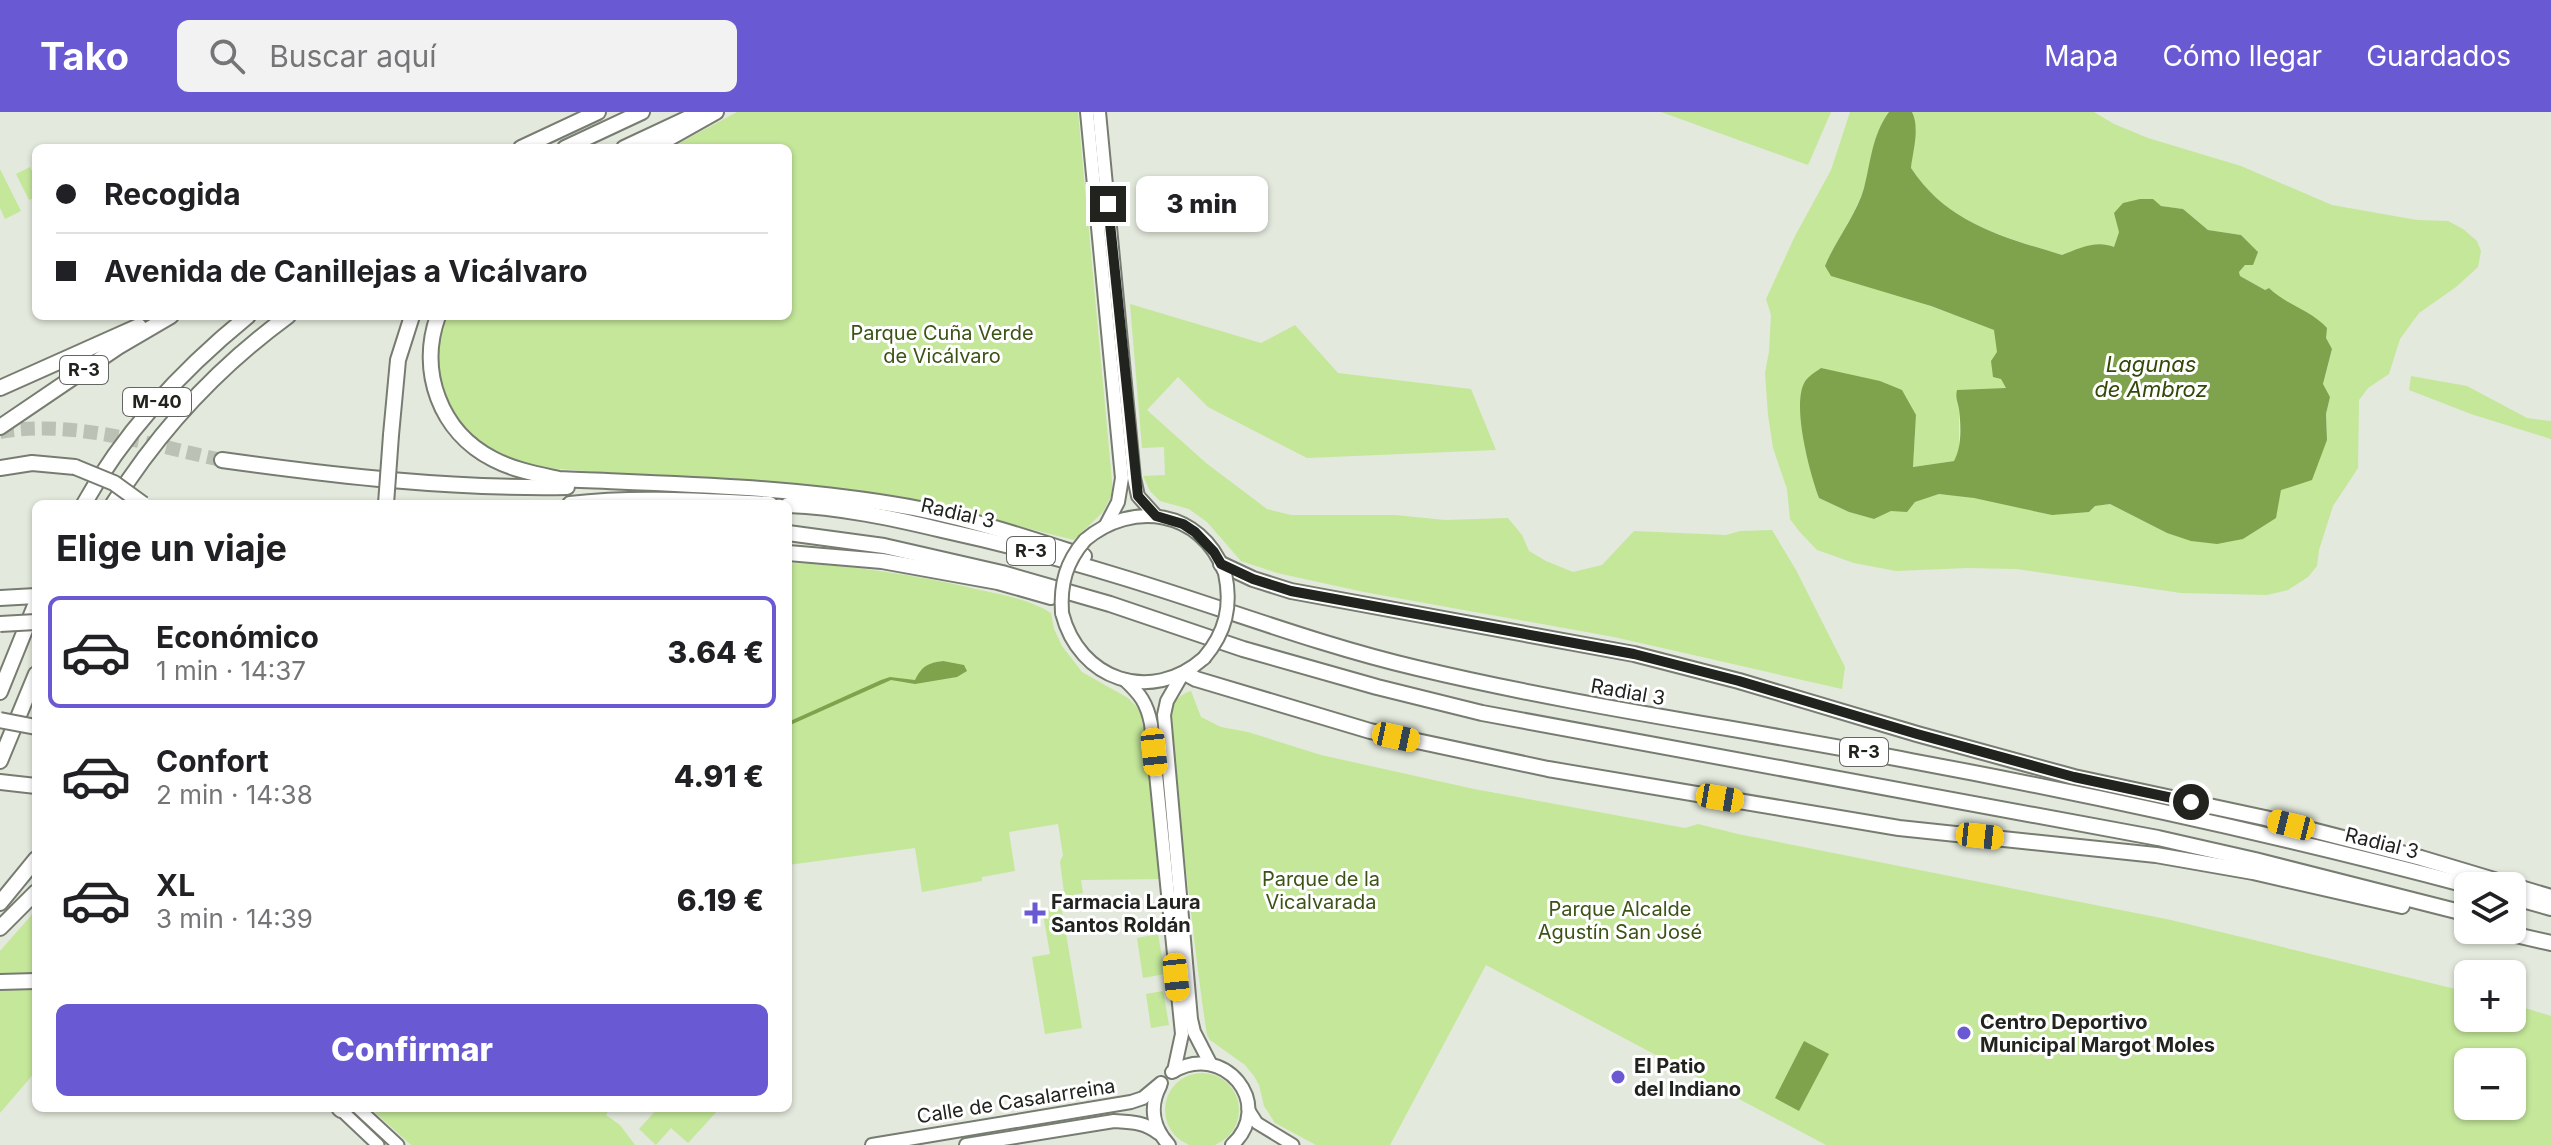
<!DOCTYPE html>
<html lang="es">
<meta charset="utf-8">
<style>
body{margin:0;font-family:Inter,sans-serif;background:#f2f2f2;color:#202124;height:100vh;display:flex;flex-direction:column;font-size:30px;white-space:nowrap}
*{box-sizing:border-box;margin:0}
p{font-size:26px;color:#757577}
.icon{flex:none;width:44px;height:44px;fill:none;stroke:currentColor;stroke-width:2;stroke-linecap:round;stroke-linejoin:round}
.map{position:relative;flex:1;overflow:hidden}
.side{position:absolute;left:32px;top:388px;width:760px;height:612px;display:flex;flex-direction:column;background:#fff;border-radius:12px;box-shadow:0 2px 6px #0004}
.side>*{flex:none}
.banner{position:absolute;left:32px;top:32px;width:760px;height:176px;border-radius:12px;box-shadow:0 2px 6px #0004;display:grid;align-content:center;height:176px;padding:0 24px;background:#fff}
.buttons{position:absolute;left:2454px;top:760px;display:grid;gap:16px}
.buttons a{display:grid;place-items:center;width:72px;height:72px;border-radius:12px;background:#fff;box-shadow:0 2px 6px #0004;font-size:40px}
.end{position:absolute;width:36px;height:36px;margin:-18px;border:10px solid #20231e;background:#fff;box-shadow:0 0 0 4px #fff}
.from{border-radius:50%}
.bubble{position:absolute;height:56px;border-radius:12px;background:#fff;box-shadow:0 2px 6px #0004;font-size:26px;font-weight:800;line-height:56px;text-align:center}
.car{position:absolute;width:24px;height:48px;margin:-24px -12px;border-radius:10px;box-shadow:0 0 6px 2px #0007;background:linear-gradient(#f5c518 24%,#345 0 40%,#f5c518 0 76%,#345 0 86%,#f5c518 0)}
.banner b{display:flex;align-items:center;gap:28px;height:76px;font-size:30px}
.banner b+b{border-top:2px solid #e0e0e0}
.banner i{width:20px;height:20px;background:#202124}
ul{padding:0;list-style:none}
li{display:flex;align-items:center;gap:24px;height:112px;margin:0 16px 12px;padding:0 8px;border:4px solid transparent;border-radius:12px}
li div{flex:1}
li b{display:block;font-size:30px}
li em{font-style:normal;font-weight:800}
li.on{border-color:#6959d3}
li>.icon{width:72px;height:72px;stroke-width:1.5}
h2{padding:0 24px;font-size:36px;line-height:96px}
.primary-button{display:flex;gap:16px;margin-top:auto;padding:16px 24px}
.primary-button a{flex:1;height:92px;border-radius:12px;background:#6959d3;color:#fff;font-size:32px;font-weight:800;line-height:92px;text-align:center}
header{display:flex;align-items:center;gap:48px;box-sizing:border-box;height:112px;padding:0 40px;background:#6959d3;color:#fff}
header strong{font-size:38px}
nav{display:flex;gap:44px;margin-inline-start:auto;font-size:28px}
.search{width:560px;height:72px;background:#f2f2f2;display:flex;align-items:center;gap:20px;box-sizing:border-box;padding:0 28px;border-radius:12px;color:#757577;font-size:30px}
.map>svg:first-child{display:block}
.green{fill:#c4e79a;fill-rule:evenodd}
.water{fill:#7ea34c}
.lines{fill:none;stroke-linecap:round;stroke-linejoin:round}
.highway-tunnel{stroke:#bcc1b6;stroke-width:14;stroke-dasharray:14 7;stroke-linecap:butt}
.secondary-casing{stroke:#777c71;stroke-width:15}
.primary-casing{stroke:#777c71;stroke-width:16}
.highway-casing{stroke:#777c71;stroke-width:18}
.secondary{stroke:#fff;stroke-width:11}
.primary{stroke:#fff;stroke-width:12}
.highway{stroke:#fff;stroke-width:14}
.primary-bridge-casing{stroke:#777c71;stroke-width:16;stroke-linecap:butt}
.highway-bridge-casing{stroke:#777c71;stroke-width:18;stroke-linecap:butt}
.primary-bridge{stroke:#fff;stroke-width:12}
.highway-bridge{stroke:#fff;stroke-width:14}
.route{stroke:#20231e;stroke-width:10}
.poi-dot{fill:#6959d3;stroke:#fff;stroke-width:3}
.labels{text-anchor:middle;stroke-width:6;stroke-linejoin:round;paint-order:stroke}
.shield{fill:#fff;stroke:#636562;stroke-width:2}
.shield-label{font-size:18px;font-weight:bold;fill:#20231e}
.park-label{font-size:20px;fill:#3b5315;stroke:#fff}
.street-label{font-size:20px;fill:#20231e;stroke:#fff}
.poi-label{font-size:20px;font-weight:bold;fill:#20231e;stroke:#fff;text-anchor:start}
.water-label{font-size:22px;font-style:italic;fill:#324908;stroke:#fff}
</style>
<header>
<strong>Tako</strong>
<div class="search"><svg class="icon" aria-label="search" viewBox="0 0 24 24"><circle cx="10" cy="10" r="6"/><path d="M15 15l6 6"/></svg>Buscar aquí</div>
<nav><a>Mapa</a><a>Cómo llegar</a><a>Guardados</a></nav>
</header>
<div class="map">
<svg width="2551" height="1033" viewBox="0 0 2551 1033">
<rect width="100%" height="100%" fill="#e3e9dc"/>
<g class="green">
<path d="M737,0h341l35,380 -10,20 -29,28 -155,-39 -76,-11 -310,-23c-18,-8 -39,-15 -55,-28 -36,-28 -49,-81 -33,-123h343v-168h-118z"/>
<path d="M1661,0h170l-23,53z"/>
<path d="M1850,0h39c-17,23 -17,49 -25,76 -7,25 -29,53 -39,79l170,63 6,49 6,10 -48,17v46l-5,9 -41,6 3,-52 -115,-16 4,49 14,50 30,14 25,7 17,-8h15l9,-9 24,-8 156,12 15,-2 57,29 76,6 15,-10 23,-39 46,-50 -1,-26 4,-17 -7,-12 9,-35 -63,-62 -4,2 -25,-14 -1,-4 6,-7 8,-1 -3,-18 -9,-11 -33,-5 -25,-21 -22,-3 -42,26 -5,16c-18,-8 -34,0 -52,7 -60,-19 -114,-31 -151,-87l5,-40 -4,-16h182l20,12 34,14 93,28 91,39 85,15 31,1 15,8 14,12 4,10 -3,16 -22,20 -37,26 -19,26 -11,35 -21,14 -9,12 -1,68 -25,38 -14,44 -2,16 -9,11 -20,13 -21,5 -86,-2 -165,-24 -49,-1 -71,3 -42,-8 -37,-13 -18,-19 -9,-12 -3,-30 -14,-41 -5,-33 -3,-42 4,-21 2,-37 -5,-16 29,-63 36,-66z"/>
<path d="M30,55l6,13v17l-7,3 -13,-26z"/>
<path d="M0,57l21,42 -16,8 -5,-11z"/>
<path d="M1130,192l131,39 34,-18 43,48 133,16 25,61 -189,8 -99,-51 -30,-30 -31,33 59,53 61,46 24,6h104l50,5 63,-2 14,17 7,16 17,10 27,11 29,-7 32,-34 92,4 14,-4 32,-1 24,40 49,97 -3,22 -228,-52 -250,-45 -87,-19 -36,-12 -34,-39 -18,-13 -29,-8 -10,-10 -7,-15 22,-1 -1,-28 -22,1z"/>
<path d="M2411,264l56,10 60,32 24,3v18l-80,-25 -62,-24z"/>
<path d="M788,451c65,2 129,12 192,27 24,5 50,10 71,23l3,16 8,17 20,26 46,26 12,12 7,41 12,128 -78,1 2,13 -15,3 -4,-4 -4,-30 3,-7 -5,-31 -49,8 6,39 -33,6v4l-60,11 -7,-44 -127,17z"/>
<path d="M1191,579l10,26 20,10 27,5 73,23 153,34 211,39 13,-4 40,10 433,86 297,72v26h44v-14l39,12v129h-725l-340,-180 -96,180h-74l-41,-22 -11,-17 -5,-21 -5,-9 -9,-11 -35,-25 -3,-5c-10,-63 -16,-127 -24,-190 -6,-43 -23,-90 -13,-134 3,-10 11,-17 21,-20zM2468,950h44v44h-44z"/>
<path d="M1056,794l6,4 20,118 -37,6 -13,-77 18,-3 -8,-46z"/>
<path d="M36,798v161l-36,42v-162z"/>
<path d="M1158,822l7,40 -22,4 -6,-40z"/>
<path d="M1163,879l6,34 -18,3 -5,-34z"/>
<circle cx="1202" cy="998" r="37"/>
<path d="M370,996h240l-4,7 14,10 15,20h-224z"/>
<path d="M658,996h26l3,2 2,-2h31l-32,35 -17,-15 -15,17 -17,-16z"/>
</g>
<g class="water">
<path d="M1889,0h23c8,16 1,38 -1,56 36,55 92,69 151,87 18,-7 34,-15 52,-8l5,-15 -5,-19 9,-10 17,-4h13l8,7 22,3 25,21 33,5 17,17 -5,13h-8l-6,7 1,4 25,14 4,-2c17,17 42,22 58,40l-1,10 6,11 -9,35 7,13 -4,17 1,26 -15,40 -31,10 -5,28 -33,21 -26,5 -26,-3 -24,-8 -57,-29 -15,2 -6,6 -37,3 -78,-17 -35,-4 -24,8 -8,10 -16,-1 -17,8 -25,-7 -30,-14c-9,-24 -29,-97 -13,-118 4,-5 11,-9 15,-12l59,13 22,9 14,25 -3,52 41,-6c8,-14 7,-35 5,-52 -1,-7 -4,-10 -2,-19l49,-2 -5,-9 -8,-2 -2,-16 6,-9 -3,-22 -63,-24 -100,-30 -6,-10c10,-25 32,-52 39,-78 7,-27 8,-53 25,-76z"/>
<path d="M943,549l21,4 3,6 -10,6 -42,7 -24,-4 -103,46v-4l93,-42 9,-3 25,3c7,-14 13,-17 28,-19z"/>
<path d="M1804,929l25,13 -30,57 -24,-13z"/>
</g>
<g class="lines">
<path class="highway-tunnel" d="M0,320c74,-13 150,13 222,28"/>
<g class="secondary-casing">
<g id="secondary">
<path d="M358,996l40,37"/>
<path d="M1248,997l9,14 36,22"/>
<path d="M341,998l37,35"/>
</g>
</g>
<g class="primary-casing">
<g id="primary">
<path d="M1087,0l35,366 -4,24 -12,23"/>
<path d="M1099,0l35,366 4,18 18,20"/>
<path d="M1085,428c47,-40 116,-30 139,31"/>
<path d="M1062,501c17,67 89,92 142,45"/>
<path d="M1182,563l-15,26 -3,14 27,304 3,13 16,31"/>
<path d="M1125,568c15,14 22,23 26,44l31,310 -8,37"/>
<path d="M1172,960c52,-32 104,33 60,73"/>
<path d="M1160,974c-11,21 -7,42 9,59"/>
<path d="M872,1033l259,-43 12,-4 18,-15"/>
<path d="M966,1033l148,-24c16,1 31,1 44,12"/>
</g>
</g>
<g class="highway-casing">
<g id="highway">
<path d="M521,36l77,-36"/>
<path d="M565,36l77,-36"/>
<path d="M624,36l77,-36"/>
<path d="M652,36l64,-36"/>
<path d="M438,204c-20,55 2,116 55,143 21,11 43,15 66,20 111,5 222,7 332,25 66,10 131,32 193,52"/>
<path d="M0,276l139,-62"/>
<path d="M0,315l118,-80 53,-31"/>
<path d="M391,323l7,-75 14,-44"/>
<path d="M222,348c115,16 229,29 345,27"/>
<path d="M0,356l32,-5 43,4"/>
<path d="M84,392c41,-74 99,-135 164,-188"/>
<path d="M113,392c47,-75 104,-136 175,-188"/>
<path d="M570,392c67,-8 133,-3 200,0"/>
<path d="M788,393c52,2 104,13 154,25 59,13 118,28 176,46 100,30 197,68 299,92 163,39 329,61 494,93 188,35 375,76 559,125"/>
<path d="M788,421l96,13 118,27 108,31 133,45 134,38 105,26 676,125 97,22 213,54"/>
<path d="M788,441l94,8 116,21 53,15"/>
<path d="M1221,452l32,15 38,12 343,63 105,27 178,53 157,43 191,41 156,40 130,39"/>
<path d="M0,486l36,-2"/>
<path d="M1185,561l11,6 174,52 178,38 351,59 257,27 97,17 149,34"/>
<path d="M0,580l36,-89"/>
<path d="M0,649l36,-87"/>
<path d="M0,670l36,4"/>
<path d="M2512,785l39,11"/>
<path d="M0,791l36,-44"/>
<path d="M0,816l36,-36"/>
<path d="M2494,818l57,13"/>
<path d="M0,870l36,-1"/>
<path d="M339,996l2,2"/>
</g>
</g>
<use href="#secondary" class="secondary"/>
<use href="#primary" class="primary"/>
<use href="#highway" class="highway"/>
<g class="primary-bridge-casing">
<g id="primary-bridge">
<path d="M1062,501c-2,-29 4,-51 23,-73"/>
<path d="M1204,546c22,-26 28,-52 21,-85"/>
</g>
</g>
<g class="highway-bridge-casing">
<g id="highway-bridge">
<path d="M75,355l39,16 29,21"/>
<path d="M386,392l5,-69"/>
<path d="M0,512l36,-2"/>
<path d="M0,608l36,7"/>
</g>
</g>
<use href="#primary-bridge" class="primary-bridge"/>
<use href="#highway-bridge" class="highway-bridge"/>
</g>
<g class="lines">
<path class="route" d="M1108,92l30,292 18,20 27,8 12,8 19,20 7,12 32,15 38,12 343,63 105,27 178,53 157,43 117,25"/>
</g>
<g class="poi-dot">
<path d="M1031 789h8v8h8v8h-8v8h-8v-8h-8v-8h8z"/>
<circle cx="1964" cy="921" r="8"/>
<circle cx="1618" cy="965" r="8"/>
</g>
<g class="labels">
<g class="shield">
<rect x="60" y="244" width="48" height="28" rx="6"/>
<rect x="123" y="276" width="68" height="28" rx="6"/>
<rect x="1007" y="425" width="48" height="28" rx="6"/>
<rect x="1840" y="626" width="48" height="28" rx="6"/>
</g>
<g class="shield-label">
<text x="84" y="264">R-3</text>
<text x="157" y="296">M-40</text>
<text x="1031" y="445">R-3</text>
<text x="1864" y="646">R-3</text>
</g>
<g class="park-label">
<text x="942" y="228">Parque Cuña Verde<tspan x="942" dy="23">de Vicálvaro</tspan></text>
<text x="1321" y="774">Parque de la<tspan x="1321" dy="23">Vicalvarada</tspan></text>
<text x="1620" y="804">Parque Alcalde<tspan x="1620" dy="23">Agustín San José</tspan></text>
</g>
<g class="street-label">
<text transform="translate(958 401) rotate(13)" y="7">Radial 3</text>
<text transform="translate(1628 580) rotate(10)" y="7">Radial 3</text>
<text transform="translate(2382 731) rotate(14)" y="7">Radial 3</text>
<text transform="translate(1016 989) rotate(-9)" y="7">Calle de Casalarreina</text>
</g>
<g class="poi-label">
<text x="1051" y="797">Farmacia Laura<tspan x="1051" dy="23">Santos Roldán</tspan></text>
<text x="1980" y="917">Centro Deportivo<tspan x="1980" dy="23">Municipal Margot Moles</tspan></text>
<text x="1634" y="961">El Patio<tspan x="1634" dy="23">del Indiano</tspan></text>
</g>
<g class="water-label">
<text x="2151" y="260">Lagunas<tspan x="2151" dy="25">de Ambroz</tspan></text>
</g>
</g>
</svg>
<div class="buttons">
<a><svg class="icon" aria-label="layers" viewBox="0 0 24 24"><path d="M12 4l9 5-9 5-9-5zM3 14l9 5 9-5"/></svg></a>
<a>+</a>
<a>−</a>
</div>
<i class="end from" style="left:2191px;top:690px"></i>
<i class="end" style="left:1108px;top:92px"></i>
<div class="bubble" style="left:1136px;top:64px;width:132px">3 min</div>
<i class="car" style="left:1396px;top:625px;rotate:102deg"></i>
<i class="car" style="left:1154px;top:640px;rotate:174deg"></i>
<i class="car" style="left:1720px;top:686px;rotate:100deg"></i>
<i class="car" style="left:2291px;top:713px;rotate:284deg"></i>
<i class="car" style="left:1980px;top:724px;rotate:96deg"></i>
<i class="car" style="left:1176px;top:865px;rotate:174deg"></i>
<div class="banner">
<b><i class="from"></i>Recogida</b>
<b><i></i>Avenida de Canillejas a Vicálvaro</b>
</div>
<section class="side">
<h2>Elige un viaje</h2>
<ul>
<li class="on"><svg class="icon" aria-label="car" viewBox="0 0 24 24"><path d="M5 17H2v-5l4-1 3-4h7l3 4 3 1v5h-3M9 17h6M6 11h13"/><circle cx="7" cy="17" r="2"/><circle cx="17" cy="17" r="2"/></svg><div><b>Económico</b><p>1 min · 14:37</p></div><em>3.64 €</em></li>
<li><svg class="icon" aria-label="car" viewBox="0 0 24 24"><path d="M5 17H2v-5l4-1 3-4h7l3 4 3 1v5h-3M9 17h6M6 11h13"/><circle cx="7" cy="17" r="2"/><circle cx="17" cy="17" r="2"/></svg><div><b>Confort</b><p>2 min · 14:38</p></div><em>4.91 €</em></li>
<li><svg class="icon" aria-label="car" viewBox="0 0 24 24"><path d="M5 17H2v-5l4-1 3-4h7l3 4 3 1v5h-3M9 17h6M6 11h13"/><circle cx="7" cy="17" r="2"/><circle cx="17" cy="17" r="2"/></svg><div><b>XL</b><p>3 min · 14:39</p></div><em>6.19 €</em></li>
</ul>
<div class="primary-button"><a>Confirmar</a></div>
</section>
</div>
